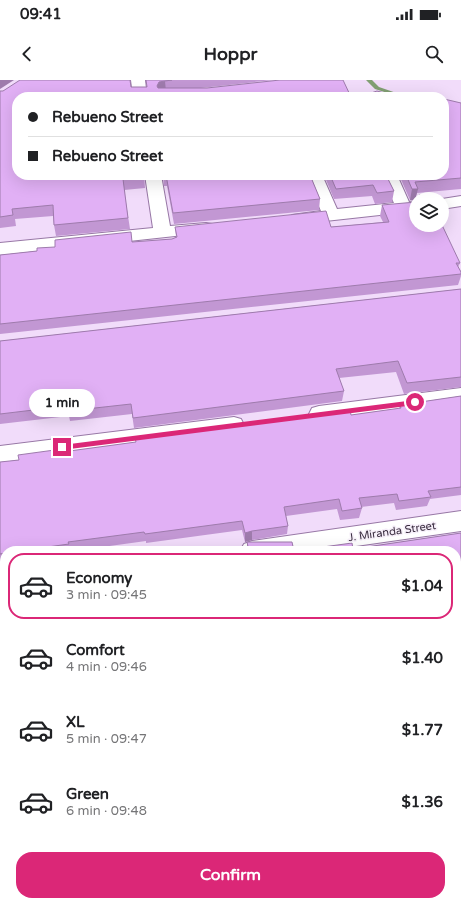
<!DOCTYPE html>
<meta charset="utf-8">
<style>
body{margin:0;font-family:"Varela Round",sans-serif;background:#f6f6f6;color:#202124;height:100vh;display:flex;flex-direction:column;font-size:15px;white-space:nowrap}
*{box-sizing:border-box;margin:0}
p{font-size:13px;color:#757577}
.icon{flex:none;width:22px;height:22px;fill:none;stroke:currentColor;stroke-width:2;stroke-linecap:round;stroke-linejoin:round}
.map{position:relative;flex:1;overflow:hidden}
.details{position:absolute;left:0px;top:466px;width:461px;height:360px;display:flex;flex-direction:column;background:#fff;border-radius:16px 16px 0 0;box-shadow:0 4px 16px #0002}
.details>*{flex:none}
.banner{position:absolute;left:12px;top:12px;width:437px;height:88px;border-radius:16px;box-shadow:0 4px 16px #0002;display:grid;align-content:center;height:88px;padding:0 16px;background:#fff}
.controls{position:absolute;left:409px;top:112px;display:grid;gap:8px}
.controls a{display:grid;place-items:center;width:40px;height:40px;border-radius:50%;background:#fff;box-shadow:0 4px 16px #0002;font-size:20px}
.end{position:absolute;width:18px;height:18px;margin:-9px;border:5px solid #db2777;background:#fff;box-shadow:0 0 0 2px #fff}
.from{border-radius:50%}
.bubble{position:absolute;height:28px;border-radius:14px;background:#fff;box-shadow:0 4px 16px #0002;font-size:13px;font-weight:700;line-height:28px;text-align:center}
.banner b{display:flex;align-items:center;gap:14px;height:38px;font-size:15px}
.banner b+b{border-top:1px solid #e0e0e0}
.banner i{width:10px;height:10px;background:#202124}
ul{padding:7px 0 0;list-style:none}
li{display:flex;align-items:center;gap:12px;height:66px;margin:0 8px 6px;padding:0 8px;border:2px solid transparent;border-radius:16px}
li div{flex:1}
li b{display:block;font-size:15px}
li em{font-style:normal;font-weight:700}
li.active{border-color:#db2777}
li>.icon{width:36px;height:36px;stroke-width:1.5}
.button{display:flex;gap:8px;margin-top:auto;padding:8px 16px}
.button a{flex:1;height:46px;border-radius:16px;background:#db2777;color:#fff;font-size:16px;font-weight:700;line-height:46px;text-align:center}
.status{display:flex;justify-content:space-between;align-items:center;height:28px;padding:0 20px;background:#fff;direction:ltr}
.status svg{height:11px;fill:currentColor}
header{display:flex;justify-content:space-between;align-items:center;height:52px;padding:0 16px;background:#fff;font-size:18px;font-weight:700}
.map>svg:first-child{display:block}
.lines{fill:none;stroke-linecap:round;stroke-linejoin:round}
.stream{fill:#829f74;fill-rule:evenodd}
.minor-casing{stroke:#9878a6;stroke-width:2}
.minor{fill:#fff;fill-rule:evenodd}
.wall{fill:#c297d3}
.shaded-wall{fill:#9e7bac}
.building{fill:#e1b0f5;stroke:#9e7bac}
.route{fill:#db2777}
.labels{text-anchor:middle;stroke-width:3;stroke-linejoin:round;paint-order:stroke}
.street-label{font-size:11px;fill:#392c3f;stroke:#f6eff9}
</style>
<div class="status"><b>09:41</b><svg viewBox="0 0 49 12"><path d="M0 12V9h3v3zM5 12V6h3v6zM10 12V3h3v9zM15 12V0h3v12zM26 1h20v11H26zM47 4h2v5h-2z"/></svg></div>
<header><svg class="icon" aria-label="back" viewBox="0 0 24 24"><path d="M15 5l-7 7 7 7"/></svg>Hoppr<svg class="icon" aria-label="search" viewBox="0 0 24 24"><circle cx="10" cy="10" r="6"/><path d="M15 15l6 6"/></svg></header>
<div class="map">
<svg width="461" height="826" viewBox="0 0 461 826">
<rect width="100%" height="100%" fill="#f1dcfa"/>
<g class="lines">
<path class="stream" d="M366,0h6l7,7 29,10h-8l-25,-8z"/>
<g class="minor-casing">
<g id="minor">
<path d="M131,0h14l2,17h-14z"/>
<path d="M145,95h16l9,51 36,-3 6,1 2,4 -2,4 -212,23v-12l153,-15z"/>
<path d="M306,95h16l15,34 57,-6 -13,-28h16l12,27 7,-1v10l-118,13 -6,-1 -2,-4 2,-4 29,-4z"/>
<path d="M461,116v10l-19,3v-10z"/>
<path d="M461,308v16l-142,18 -7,-2 -3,-6 3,-6 7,-2z"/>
<path d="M234,337l7,2 3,6 -3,6 -7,2 -234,31v-18z"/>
<path d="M461,431v20l-140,20h-81l4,-7 8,-3z"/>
<rect x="0" y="496" width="5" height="22"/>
<rect x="456" y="597" width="5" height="26"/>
<rect x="0" y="674" width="5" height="28"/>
</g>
</g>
<use href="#minor" class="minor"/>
</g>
<g class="wall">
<path d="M146,0h127l-72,8 150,9h-334l127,78 1,13 -21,2 6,39 -74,7 -2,-11 -1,-9 -38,3 1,7 -16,2v-137l147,-4z"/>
<path d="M461,23v86l-44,4 -2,7h-5l-11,-25h45z"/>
<path d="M163,95h147l10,24 -1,11 -145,14 -7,-38h-3z"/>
<path d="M324,95h62l8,16 -2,11 -17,2 -3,-8 -38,3z"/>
<path d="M382,125l78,58 -2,4 3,5v4l-3,9 -458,49v-79l172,-16 4,-2 -1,-10h156l52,-5 -3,-6z"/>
<path d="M461,209v98l-57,7 -8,-22 -57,6 5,13 -2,10 -208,27 -2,-14 -62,7 -1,-5 -69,8v-83z"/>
<path d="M461,316v99l-31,4 -3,7 -31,4 -2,-7 -33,4 1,1 -3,10 -19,2 -3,-11 -51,7 2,10 -1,8 -35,6 -7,2 -3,-12 -96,13v-2l-73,10h-68v11l-5,1v-101l19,-2 44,-8 336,-43 1,-4z"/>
<path d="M461,453v130l-5,1v-113h-209v-9l47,9 59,-2z"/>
<path d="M5,522v126l-5,1v-126z"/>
<path d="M461,636v188l-8,1 -448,-4h451z"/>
</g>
<g class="shaded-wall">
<path d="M0,0h14l-14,9z"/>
<path d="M165,1l1,11 -6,1 -3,-7 2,-4z"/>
<path d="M412,109h6l-3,11h-5z"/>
<path d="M252,451v9l-7,2v-9z"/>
</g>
<g class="building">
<path d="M20,0h110l1,7h16l-1,-7h26l-7,1 -6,1 -2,4 1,2h49l73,-8h63l8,17h-334v78h127v2l-21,2 5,39 -74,7 -1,-20 -41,4 1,6 -13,2v-126h3z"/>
<path d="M377,11l22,6h29h-69z"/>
<path d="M444,19l17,4v75l-46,4 3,7h-6l-6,-14h38z"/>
<path d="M166,95h144l10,24 -147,14z"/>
<path d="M330,95h56l8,16 -17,2 -4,-8 -37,4z"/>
<path d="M420,114l3,5h-4z"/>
<path d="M416,122v23h26l18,38h-4l5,9v2l-461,50v-69l37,-4v-3l18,-1v-7l76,-8 1,10 40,-3 5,-2 -2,-10 151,-16 5,16 58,-5 -7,-17z"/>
<path d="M461,209v88l-54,6 -9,-22 -62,8 8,22 -211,27 -2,-14 -63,7 -1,-5 -67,8v-73z"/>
<path d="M461,316v91l-33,4 3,6 -32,4 -2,-7 -38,4 3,10 -20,3 -3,-12 -55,8 4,19 -36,5 -7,2 -3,-12 -97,13 -1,-2 -76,10 1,2 -50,7h-14v2l-5,1v-92l19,-2 -1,-5 44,-6v3l74,-10 -1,-4 215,-28 1,5 50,-7 -1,-3z"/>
<path d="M461,453v123h-5v-105h-207l-2,-9h45l2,9 58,-8 1,6z"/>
<path d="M5,522v118l-5,1v-118z"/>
<path d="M461,636v186l-8,1v3h-453v-127l5,-1v123h451v-184z"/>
</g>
<path class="route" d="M415,320l3,2 -3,3 -353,45 -4,-3 4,-2z"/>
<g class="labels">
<g class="street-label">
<text transform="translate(392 451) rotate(-8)" y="4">J. Miranda Street</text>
</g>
</g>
</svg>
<div class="controls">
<a><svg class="icon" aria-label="layers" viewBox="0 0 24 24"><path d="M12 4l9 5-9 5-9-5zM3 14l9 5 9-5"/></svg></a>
</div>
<i class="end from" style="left:415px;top:322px"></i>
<i class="end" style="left:62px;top:367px"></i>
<div class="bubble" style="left:29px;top:309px;width:66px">1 min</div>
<div class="banner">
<b><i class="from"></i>Rebueno Street</b>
<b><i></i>Rebueno Street</b>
</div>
<section class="details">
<ul>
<li class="active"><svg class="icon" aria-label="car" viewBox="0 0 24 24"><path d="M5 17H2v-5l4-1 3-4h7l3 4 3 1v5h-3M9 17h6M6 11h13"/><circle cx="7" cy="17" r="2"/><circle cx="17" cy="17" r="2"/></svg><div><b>Economy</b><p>3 min · 09:45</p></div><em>$1.04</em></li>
<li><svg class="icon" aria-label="car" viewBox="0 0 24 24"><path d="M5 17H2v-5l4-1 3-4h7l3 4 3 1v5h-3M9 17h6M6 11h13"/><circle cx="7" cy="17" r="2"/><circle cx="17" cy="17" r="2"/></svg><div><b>Comfort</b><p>4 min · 09:46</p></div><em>$1.40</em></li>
<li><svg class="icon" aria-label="car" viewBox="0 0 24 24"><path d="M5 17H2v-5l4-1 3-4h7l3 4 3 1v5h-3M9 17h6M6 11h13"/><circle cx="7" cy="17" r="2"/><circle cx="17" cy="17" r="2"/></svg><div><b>XL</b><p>5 min · 09:47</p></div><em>$1.77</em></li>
<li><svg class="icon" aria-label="car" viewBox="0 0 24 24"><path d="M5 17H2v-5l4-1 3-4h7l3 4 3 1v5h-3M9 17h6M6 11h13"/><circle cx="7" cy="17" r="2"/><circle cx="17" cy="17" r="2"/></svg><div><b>Green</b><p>6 min · 09:48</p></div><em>$1.36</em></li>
</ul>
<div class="button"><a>Confirm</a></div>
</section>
</div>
